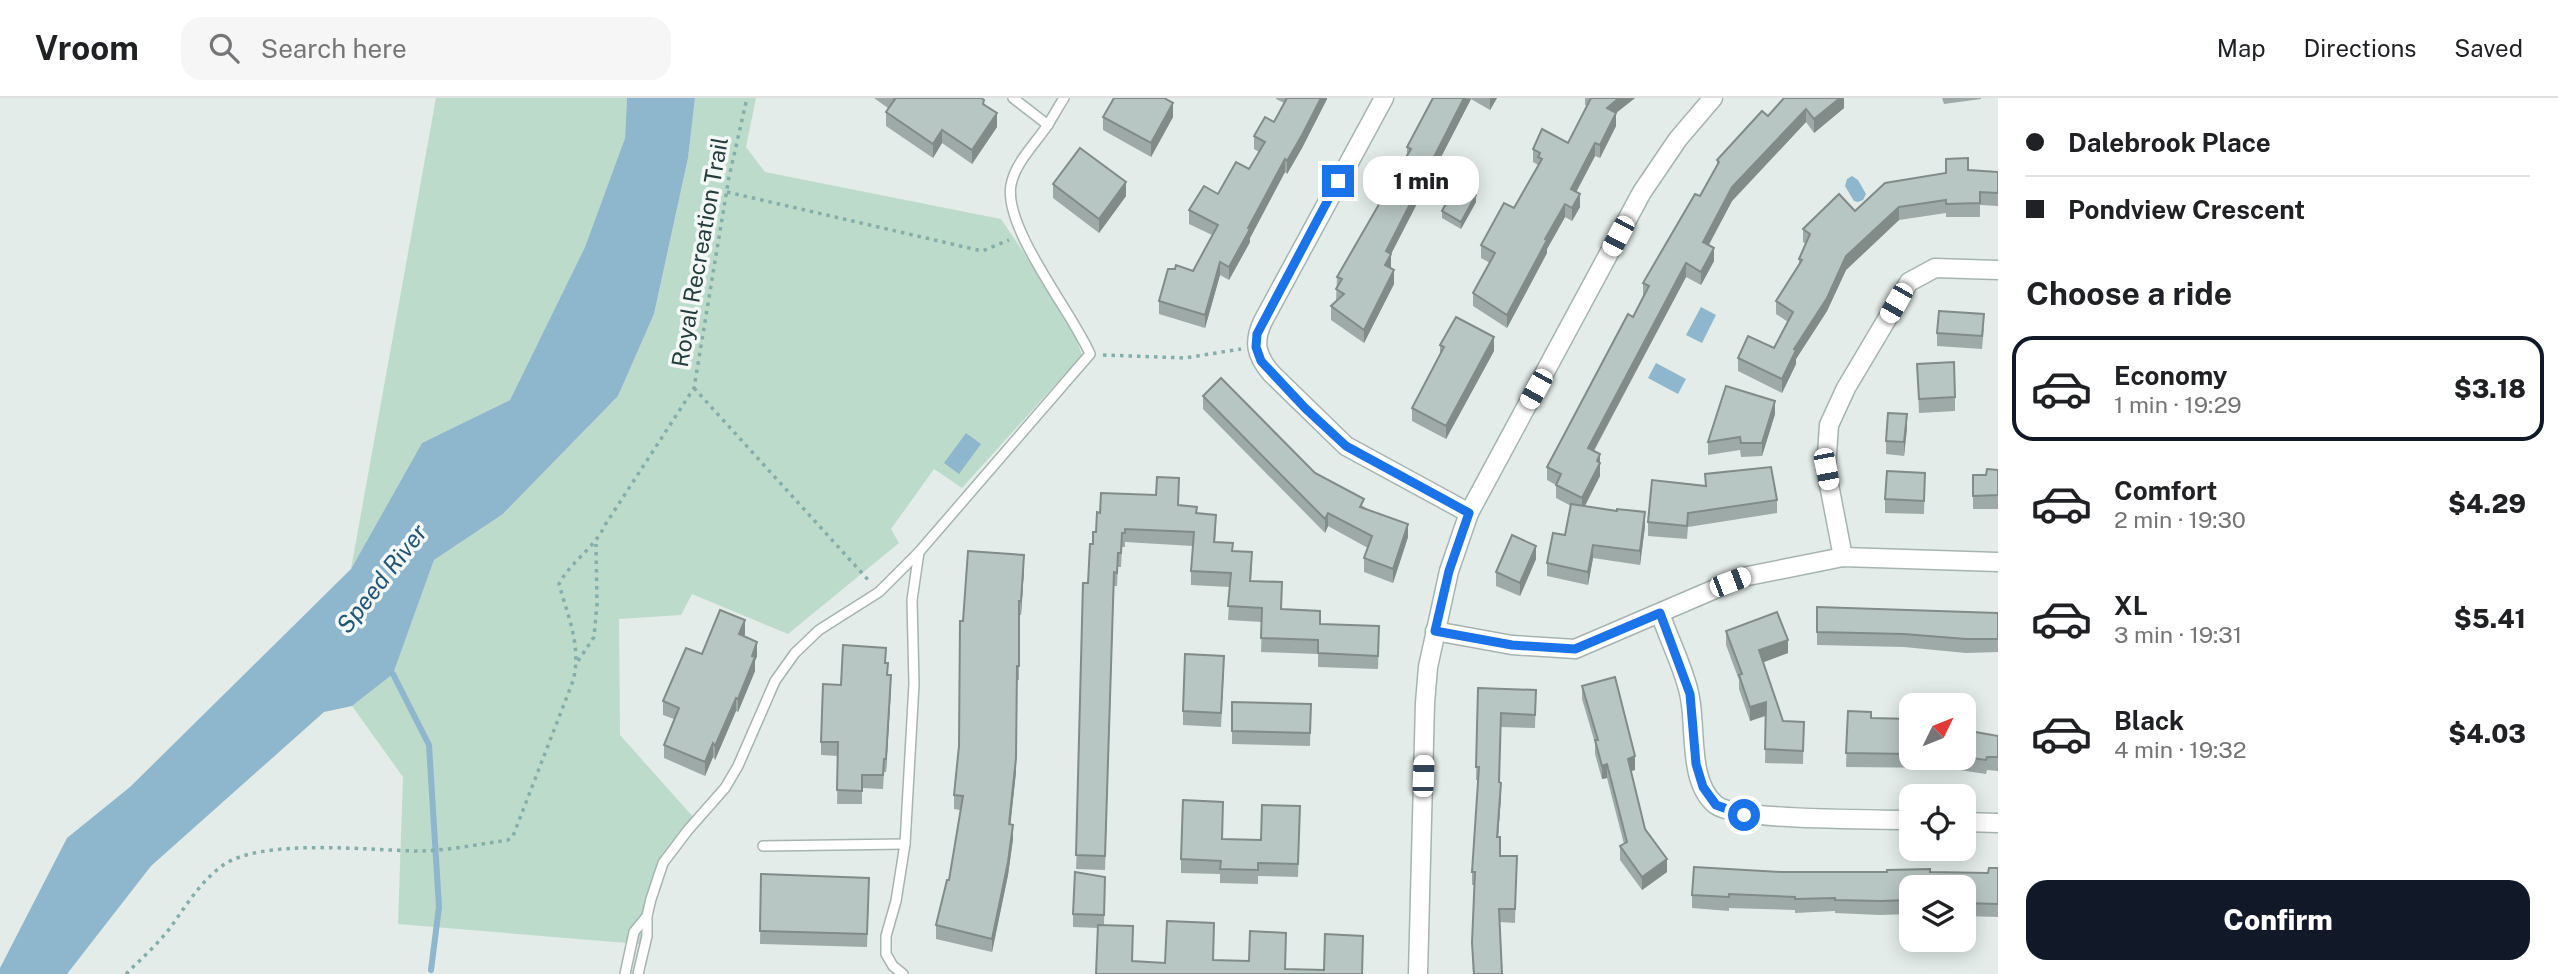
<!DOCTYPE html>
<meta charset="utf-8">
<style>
body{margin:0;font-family:"Public Sans",sans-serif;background:#f6f6f6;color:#202124;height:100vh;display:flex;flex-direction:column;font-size:26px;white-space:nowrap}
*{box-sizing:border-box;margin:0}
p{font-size:23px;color:#757577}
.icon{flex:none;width:38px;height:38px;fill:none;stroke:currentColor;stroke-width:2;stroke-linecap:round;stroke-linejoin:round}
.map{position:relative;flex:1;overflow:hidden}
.panel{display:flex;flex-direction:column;background:#fff;width:560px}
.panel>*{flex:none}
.hud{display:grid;align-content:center;height:154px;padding:0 28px;background:#fff}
.needle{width:46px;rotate:47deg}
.controls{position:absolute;left:1899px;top:595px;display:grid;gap:14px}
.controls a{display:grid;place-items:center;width:77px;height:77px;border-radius:14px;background:#fff;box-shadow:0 4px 18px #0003;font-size:35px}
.end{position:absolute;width:32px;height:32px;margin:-16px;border:9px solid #1a73e8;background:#fff;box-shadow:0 0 0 4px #fff}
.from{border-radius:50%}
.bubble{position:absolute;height:49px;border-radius:21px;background:#fff;box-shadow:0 4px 18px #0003;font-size:23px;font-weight:800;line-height:49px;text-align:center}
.car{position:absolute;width:21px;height:42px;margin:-21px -10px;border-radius:9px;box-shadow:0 0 5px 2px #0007;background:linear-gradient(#fff 24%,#345 0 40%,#fff 0 76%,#345 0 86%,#fff 0)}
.hud b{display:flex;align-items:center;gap:24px;height:66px;font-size:26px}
.hud b+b{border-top:2px solid #e0e0e0}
.hud i{width:18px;height:18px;background:#202124}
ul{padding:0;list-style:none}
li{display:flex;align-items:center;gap:21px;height:105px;margin:0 14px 10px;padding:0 14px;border:4px solid transparent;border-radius:21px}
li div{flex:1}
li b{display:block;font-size:26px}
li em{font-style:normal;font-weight:800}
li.current{border-color:#111827}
li>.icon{width:63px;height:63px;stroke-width:1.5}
h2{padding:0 28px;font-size:32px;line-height:84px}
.action{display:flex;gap:14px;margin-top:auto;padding:14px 28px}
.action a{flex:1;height:80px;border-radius:21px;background:#111827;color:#fff;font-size:28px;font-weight:800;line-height:80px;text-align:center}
header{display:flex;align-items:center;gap:42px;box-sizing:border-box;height:98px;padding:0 35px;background:#fff;border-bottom:2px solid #e0e0e0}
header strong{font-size:33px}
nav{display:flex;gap:38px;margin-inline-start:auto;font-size:24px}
.search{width:490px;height:63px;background:#f6f6f6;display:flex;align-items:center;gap:18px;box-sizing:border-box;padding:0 24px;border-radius:21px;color:#757577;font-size:26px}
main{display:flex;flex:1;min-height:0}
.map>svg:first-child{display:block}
.green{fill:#bddbcb}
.water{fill:#8eb6cd}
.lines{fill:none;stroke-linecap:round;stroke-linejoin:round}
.stream{stroke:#8eb6cd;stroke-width:6}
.service-casing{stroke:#a6b4b1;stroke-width:12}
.minor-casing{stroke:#a6b4b1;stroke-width:21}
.path{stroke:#85ada9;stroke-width:3.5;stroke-dasharray:3.5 5;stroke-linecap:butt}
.service{stroke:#fff;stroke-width:9}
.minor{stroke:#fff;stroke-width:18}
.wall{fill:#9eaaa8}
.shaded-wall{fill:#818b88}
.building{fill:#b8c6c3;stroke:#818b88;stroke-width:2}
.route{stroke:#1a73e8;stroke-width:9}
.labels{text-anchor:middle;stroke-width:7;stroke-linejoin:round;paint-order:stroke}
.street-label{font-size:23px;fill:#243c3a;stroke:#f3f8f7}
.water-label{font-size:24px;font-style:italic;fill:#215574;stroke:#f3f8f7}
</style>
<header>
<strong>Vroom</strong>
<div class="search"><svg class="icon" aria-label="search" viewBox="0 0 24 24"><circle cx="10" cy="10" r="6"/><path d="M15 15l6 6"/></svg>Search here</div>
<nav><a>Map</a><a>Directions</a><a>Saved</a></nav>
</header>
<main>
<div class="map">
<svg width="1998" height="876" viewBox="0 0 1998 876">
<rect width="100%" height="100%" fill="#e3ece9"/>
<g class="green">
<path d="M436,0h191l-2,40 -40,109 -75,153 -88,43 -71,126z"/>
<path d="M695,0h61l-10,49 19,25 236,47 70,104 11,32 -120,133 -28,-19 -43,60 8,14 -111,91 -96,-40 -11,21 -62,4 1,116 75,84 -28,30 -28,95 -241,-20 5,-147 -51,-71 41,-32 41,-114 69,-46 115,-118 36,-82 34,-156z"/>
</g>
<g class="water">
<path d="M627,0h68l-7,60 -34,156 -36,82 -115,118 -69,46 -41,114 -41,32 -28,6 -173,154 -84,108h-67v-6l67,-130 63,-51 221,-218 71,-126 88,-43 75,-153 40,-109z"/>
<path d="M1852,78l6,4 8,14 -3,6 -5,2 -4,-1 -9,-15 2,-7z"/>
<path d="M1701,209l15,8 -14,28 -16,-8z"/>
<path d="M1656,265l30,16 -8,15 -30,-16z"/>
<path d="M966,335l15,11 -22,30 -15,-11z"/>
</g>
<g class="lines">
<path class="stream" d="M393,576l36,71 10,162 -8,63"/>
<g class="service-casing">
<g id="service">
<path d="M1013,0l35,27"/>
<path d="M763,748l142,-2"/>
<path d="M625,876l9,-42 13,-16"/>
<path d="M638,876l9,-38v-20l4,-17 12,-36 25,-33 37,-42 13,-22 37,-85 20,-28 24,-23 60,-38 40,-40 171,-198c-18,-42 -87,-126 -79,-169 4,-22 24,-41 36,-59 6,-9 11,-19 17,-28"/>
<path d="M903,876l-10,-8 -7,-12v-18l10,-35 9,-57 9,-160 -2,-84 7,-48"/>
</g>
</g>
<g class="minor-casing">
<g id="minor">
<path d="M1384,0l-121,223c-10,21 -7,34 8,52l75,73 123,67"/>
<path d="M1843,459l-17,-88 3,-44 17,-37 63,-106 26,-14 63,2"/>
<path d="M1660,515c9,27 23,53 29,80 8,32 -2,89 27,112 21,16 161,14 195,15"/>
<path d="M1435,533l77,14 63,4 168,-72 100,-20 155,5"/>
<path d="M1964,724l34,1"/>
<path d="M1418,876l7,-271 3,-36 21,-96 20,-58 173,-321 36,-53 35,-41"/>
</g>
</g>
<g class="path">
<path d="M727,94l255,59 27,-11"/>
<path d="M1103,257l82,3 56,-9"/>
<path d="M694,290l177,195"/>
<path d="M578,563l16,-24 3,-33 -1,-60"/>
<path d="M126,876c15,-15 31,-29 44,-46 16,-22 30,-46 52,-62 39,-29 150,-15 200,-15 29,-1 58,-7 86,-11l5,-4 60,-155c9,-34 -5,-64 -14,-97 12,-23 35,-35 46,-59l89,-137 35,-211 18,-79"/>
</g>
<use href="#service" class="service"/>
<use href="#minor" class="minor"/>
</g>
<g class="wall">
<path d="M874,0h107l16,29 -25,37 -30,-21 -9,15 -47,-32v-14l2,-4z"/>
<path d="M1276,0h51v1l-25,49 -15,26 -2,-2 -35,66v4l-21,38 -9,-5 -15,53 -46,-14v-13l34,-30 19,-36 -23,-11v-14l29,-16 31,-25 10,-17 -5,-3v-13l20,-14 10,-19 -8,-4z"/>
<path d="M1433,0h64l-7,12 -19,-11 -80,155v15l3,15 -30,59 -33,-23v-14l5,-5 1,-24 70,-123v-7z"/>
<path d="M1585,0h50l-19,15v13l-16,32 -5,-2 -19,36 4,15 -8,14 -7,-4 -18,32v4l-40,75 -34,-22v-13l17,-30 -9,-5v-13l33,-37 24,-43 -5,-3v-13l35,-6 19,-37 -2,-1z"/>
<path d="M1840,0h4v10l-30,25 -8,-11 -74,79 -23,44 5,16 -13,24 -15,-8 -92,174 6,3v22l-16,30 61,20 -5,39 -47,-7 -5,27 -41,-9v-13l18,-28 6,-29 -15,-8v-13l-9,-5v-13l86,-150 10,-21v-13l57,-87 17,-30v-6l51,-44z"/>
<path d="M1942,0h39v1l-37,5z"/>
<path d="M1103,19h70l-22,40 -48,-27z"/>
<path d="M1968,72l30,2v34l-18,-1v12h-34v-4l-47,7 -53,50 -19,41 -31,48v5l-14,29 -44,-22v-13l36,-10 14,-26 -12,-8v-13l23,-36v-6l7,-15 -3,-2v-13l52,-18z"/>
<path d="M1053,86l73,12 -27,37 -46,-35z"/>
<path d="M1476,104l-15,27 -19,-11v-7z"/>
<path d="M1984,230l-2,21 -45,-3v-13z"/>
<path d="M1440,247l54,6 -48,88 -34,-18v-13l28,-54z"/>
<path d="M1917,266l38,33v14l-36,2z"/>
<path d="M1203,298l205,141 -15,46 -29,-11v-14l4,-10 -40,-22 -3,7 -122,-124z"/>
<path d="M1775,316l-13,42 -21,1 -1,-7 -32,5v-13z"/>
<path d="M1907,330l-3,28 -18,-2v-13z"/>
<path d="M1998,372v39h-25v-34h13z"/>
<path d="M1925,375l-1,41 -39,-1v-14z"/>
<path d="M1705,376l72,26v13l-89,14 -1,12 -39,-3v-14l57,-36z"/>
<path d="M1156,397l41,18 19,15 -1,15 18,8 19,14 -1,16 31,28 38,15 59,2 -1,43 -60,-2v-13l-57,-2 1,-30 -34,-2 2,-33 -39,-2v-14l2,-25 -68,-4v5h-3l-1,20h-3l-1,19h-3l-9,284 -29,-1 12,-286 5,-39 7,-31z"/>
<path d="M1536,461l-16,37 -24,-10v-14z"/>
<path d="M1024,471l-3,46h-2v65h-2l-1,92 -6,53 3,14 -5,36 -16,77 -56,-13v-14l13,-45 11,-70 -6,-1v-14l5,-49 4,-125z"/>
<path d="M1817,509l181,6v39l-32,1 -62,-6 -87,-2z"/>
<path d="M1726,533l62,22 -25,9 20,59 21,1 -1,42 -38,-1 1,-47 -16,5 -11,-32v-9l-13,-35z"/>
<path d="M745,536l-1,2 13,20 -2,5v10l-17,41 -2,-1 -21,49 -2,-3 -8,19 -41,-18v-13l10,-26 -11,-4v-14z"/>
<path d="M886,565l5,25 -5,84h-2l-1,17 -21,-1v16h-25l1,-48 -17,-1v-13l20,-57z"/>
<path d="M1224,572l-3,57 -38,-2v-14z"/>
<path d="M1582,588l53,84 -4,1 14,58 22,43 -25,18 -22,-30v-14l4,-2 -17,-66 -5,1 -7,-25v-11l-13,-44z"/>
<path d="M1478,590l58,2 -1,38 -34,-1 -2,55 2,14 -3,41 2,19h17l-2,67 -15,-1 2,52h-29l-1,-31 2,-58h-2v-13l6,-92h-2z"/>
<path d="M1232,604l79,2 -1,42 -78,-2z"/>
<path d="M1848,613l23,7 40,1v39h53v-28l34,6v35l-11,-1 -1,4 -40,-6 -100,-1z"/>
<path d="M1300,708l-2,71 -40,-1v8l-38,-1v-9l-39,-1v-14l41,-20 39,1z"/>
<path d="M1998,770v49l-34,-1v-29h-53v27l-31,1 -45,-2v-2l-40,2v-3l-66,-2v3l-37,-3v-13l90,-23h148l58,1z"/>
<path d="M761,776l108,17 -2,56 -107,-3z"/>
<path d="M1105,779l-1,48 28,37 33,1 48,-3 73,9 76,5h-266l2,-46 -25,-1v-13z"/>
</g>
<g class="shaded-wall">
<path d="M1321,0h6v1l-25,49 -15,26v-13z"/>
<path d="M1464,0l7,1 -80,155v13l-6,12 1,-28z"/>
<path d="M1490,0h7l-7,12z"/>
<path d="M1619,0h16l-19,15v13l-16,32v-13l7,-37z"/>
<path d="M1840,0h4v10l-30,25v-14z"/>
<path d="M1173,5v14l-22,40v-14z"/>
<path d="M1806,11v13l-74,79 -29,54v-13l29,-55z"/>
<path d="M997,15v14l-25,37v-14z"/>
<path d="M942,32v13l-9,15v-14z"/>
<path d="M1595,45v13l-24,46v-13z"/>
<path d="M1285,61v13l-35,66v4l-21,38v-13l19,-39z"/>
<path d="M1126,84v14l-27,37v-14z"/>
<path d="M1580,96v13l-8,14v-13z"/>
<path d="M1476,97v7l-15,27v-7z"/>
<path d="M1565,106v13l-18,32v4l-40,75v-13l38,-76z"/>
<path d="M1899,109v13l-53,50 -19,41 -31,48v5l-14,29v-14l12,-30 52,-93z"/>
<path d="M1714,150v13l-13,24v-13z"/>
<path d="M1220,164v13l-15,53v-13z"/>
<path d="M1686,165v14l-98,184v-13z"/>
<path d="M1394,172v14l-30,59v-13z"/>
<path d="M1494,239v14l-48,88v-13z"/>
<path d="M1775,303v13l-13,42v-13z"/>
<path d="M1907,316v14l-3,28v-14z"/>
<path d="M1600,356v22l-18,36v-14z"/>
<path d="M1645,414v14l-5,39v-14z"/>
<path d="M1328,415v13l-3,7v-14z"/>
<path d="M1408,426v13l-15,46v-14z"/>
<path d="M1593,447v13l-5,27v-13z"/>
<path d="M1536,448v13l-16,37v-13z"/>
<path d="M1024,457v14l-3,46v-14z"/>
<path d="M745,522v14l-6,14v-14z"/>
<path d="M1788,542v13l-29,11v-14z"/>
<path d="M757,544v14l-2,5v10l-17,41v-13l14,-43z"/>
<path d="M891,577v13l-5,84v-13z"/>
<path d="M1017,582l-1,92 -7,66v-14z"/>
<path d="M736,600v13l-21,49v-14z"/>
<path d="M1766,604v13l-16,6v-14z"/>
<path d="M713,645v14l-8,19v-14z"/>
<path d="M1635,658v14l-7,2v-13z"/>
<path d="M1607,666v14l-5,1v-13z"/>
<path d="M1501,685v13l-4,55v-14z"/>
<path d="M1013,727v14l-5,36 -16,77v-13z"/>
<path d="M1667,761v13l-25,18v-13z"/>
</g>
<g class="building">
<path d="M894,0h87l3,2 -1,4 14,9 -25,37 -30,-20 -9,14 -47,-32 9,-13z"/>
<path d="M1114,0h50l9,5 -22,40 -48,-26z"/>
<path d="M1287,0h34l-19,37 -15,26 -2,-2 -37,69 2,1 -21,38 -9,-5 -15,53 -46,-14 9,-32h7l1,-4 17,6 25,-46 -29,-15 15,-24 14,8 18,-32 13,7 16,-27 -11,-6 11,-19 9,5z"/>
<path d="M1433,0h31l-78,153 5,3 -6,11 9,5 -30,60 -33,-24 13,-12 -8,-5 6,-10 -5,-2 74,-128 -4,-2z"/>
<path d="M1591,0h28l-12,10 9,5 -16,32 -5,-2 -24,46 9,5 -8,14 -7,-4 -20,35 2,1 -40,75 -34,-22 22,-40 -14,-8 23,-42 10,5 28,-49 -4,-2 2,-4 -7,-4 9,-20 26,14z"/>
<path d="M1784,0h56l-26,21 -8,-10 -74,78 -29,55 11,6 -13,24 -15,-9 -98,185 12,6 -3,7 3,2 -18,35 -26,-13 5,-11 -14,-7 81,-153 5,3 16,-31 -6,-3 52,-89 5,2 19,-34 -2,-2 45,-49 6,5z"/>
<path d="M1080,50l46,34 -27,37 -46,-35z"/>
<path d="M1968,60v12l30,2v21l-18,-1v11l-34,1v-4l-47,7 -53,49 -19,42 -33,51 2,1 -14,29 -44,-21 10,-22 26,12 19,-36 -17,-11 26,-41 -3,-1 11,-25 -7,-5 36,-35 16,17 30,-28 61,-10v-14z"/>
<path d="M1457,86l19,11 -15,27 -19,-11z"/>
<path d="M1939,213l45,3 -2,22 -45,-3z"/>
<path d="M1456,219l38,20 -48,89 -34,-18 32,-61 -4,-2z"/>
<path d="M1954,264l1,35 -36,2 -2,-35z"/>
<path d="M1221,280l94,95 49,26 -4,8 48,17 -15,45 -29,-11 8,-22 -44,-23 -3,6 -122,-123z"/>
<path d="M1726,288l49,15 -13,42h-21l-1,-6 -32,5z"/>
<path d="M1888,315l19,1 -3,28 -18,-1z"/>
<path d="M1771,369l6,33 -89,13 -1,13 -39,-4 4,-42 54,6 -1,-12z"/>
<path d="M1987,371l11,1v25l-25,1v-21h13z"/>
<path d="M1887,373l38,2 -1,28 -39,-2z"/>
<path d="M1157,379l22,1 -1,27 19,2 -1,6 20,2 -2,27 19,1 -1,8 20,1 -2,29 32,1 -1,27 39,2v13l59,2 -1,30 -60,-3v-13l-57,-2 1,-30 -34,-2 3,-33 -40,-2 3,-39 -69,-3v4h-3l-1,20h-3l-1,20 -3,-1 -9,284 -29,-1 7,-272h5l2,-39h3v-12h3l1,-20 3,1 1,-20 55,2z"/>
<path d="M1571,406l46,7v-2l28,3 -5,39 -47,-6 -5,27 -41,-9 6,-30 12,2z"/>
<path d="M1512,437l24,11 -16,37 -24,-11z"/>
<path d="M968,453l56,4 -3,46h-2v65h-2l-1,92 -7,66 4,1 -5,37 -16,77 -56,-14 11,-45h2l14,-84 -9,-1 5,-49 1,-125h3z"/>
<path d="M1817,509l181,6v26h-32l-62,-5 -87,-2z"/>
<path d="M720,512l25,10 -6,14 18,8 -5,14 3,1 -17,42 -2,-1 -21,48 -2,-3 -8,19 -41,-17 15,-37 -16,-7 23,-53 16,6z"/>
<path d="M1777,514l11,28 -29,10 24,71 21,1 -1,29 -38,-2 1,-47 -16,5 -11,-32 3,-1 -16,-43z"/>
<path d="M843,547l43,3 -1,15h3l-1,12h4l-5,84h-2l-1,16h-21v16l-25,-1 1,-48h-17l2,-58 18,1z"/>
<path d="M1185,556l39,2 -3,57 -38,-2z"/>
<path d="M1615,579l20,79 -7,3 17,70 22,30 -25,18 -22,-31 7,-4 -20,-78 -5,2 -7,-26h3l-16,-54z"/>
<path d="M1478,590l58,2 -1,25 -34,-2 -2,69 2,1 -4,54h3v19h17l-2,53h-16l3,65h-28l-2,-31 3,-71h-3l7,-105h-3z"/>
<path d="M1232,604l79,2 -1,29 -78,-2z"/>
<path d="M1848,613l23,1v6l40,1v35l-65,-1z"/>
<path d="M1964,632l34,6v21h-11l-1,3 -22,-3z"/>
<path d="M1183,702l40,2 -1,37 39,1 1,-35 38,1 -2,58 -40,-1v7l-38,-1 1,-8 -40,-2z"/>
<path d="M1694,769l88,5h105v-2l43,-1v3l58,1 1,-5h9v36l-34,-1v-16h-53v13l-31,1 -45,-1v-2l-40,1v-2l-66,-3v3l-37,-2z"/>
<path d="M1075,774l30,5 -1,38 -31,-1z"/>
<path d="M761,776l108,4 -2,56 -107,-3z"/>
<path d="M1167,823l47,2 -1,37 36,1 1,-30 36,2 -1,36 39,1 1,-36 38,2 -1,38h-266l2,-49 35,1 -1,35 33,2z"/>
</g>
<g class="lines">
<path class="route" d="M1338,83l-81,153 -1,13 5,14 44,47 41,38 123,67 -20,58 -14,60 77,14 63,4 85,-36 30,81 6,70 7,23 13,18 28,10"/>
</g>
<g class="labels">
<g class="street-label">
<text transform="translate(700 154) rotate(-80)" y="8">Royal Recreation Trail</text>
</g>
<g class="water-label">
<text transform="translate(382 481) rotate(-52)" y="8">Speed River</text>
</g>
</g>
</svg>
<div class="controls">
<a><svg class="needle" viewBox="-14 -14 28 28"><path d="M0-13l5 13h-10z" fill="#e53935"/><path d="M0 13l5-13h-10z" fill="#757577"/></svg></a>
<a><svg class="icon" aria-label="locate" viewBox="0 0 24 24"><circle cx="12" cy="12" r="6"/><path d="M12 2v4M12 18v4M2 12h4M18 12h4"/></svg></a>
<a><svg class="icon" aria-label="layers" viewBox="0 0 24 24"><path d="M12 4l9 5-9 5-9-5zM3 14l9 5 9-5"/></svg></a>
</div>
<i class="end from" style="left:1744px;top:717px"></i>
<i class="end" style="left:1338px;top:83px"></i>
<div class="bubble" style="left:1363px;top:58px;width:116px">1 min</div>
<i class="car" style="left:1618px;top:138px;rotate:208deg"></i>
<i class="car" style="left:1896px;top:205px;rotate:210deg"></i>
<i class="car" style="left:1536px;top:291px;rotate:209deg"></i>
<i class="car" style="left:1826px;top:371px;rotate:169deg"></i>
<i class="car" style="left:1730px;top:484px;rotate:69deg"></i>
<i class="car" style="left:1423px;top:678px;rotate:2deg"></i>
</div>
<section class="panel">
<div class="hud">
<b><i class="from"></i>Dalebrook Place</b>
<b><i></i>Pondview Crescent</b>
</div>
<h2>Choose a ride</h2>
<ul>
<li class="current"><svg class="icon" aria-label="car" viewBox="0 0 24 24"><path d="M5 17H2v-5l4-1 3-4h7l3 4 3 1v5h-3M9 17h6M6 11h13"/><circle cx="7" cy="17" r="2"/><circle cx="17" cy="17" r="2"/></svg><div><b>Economy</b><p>1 min · 19:29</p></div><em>$3.18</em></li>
<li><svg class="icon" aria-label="car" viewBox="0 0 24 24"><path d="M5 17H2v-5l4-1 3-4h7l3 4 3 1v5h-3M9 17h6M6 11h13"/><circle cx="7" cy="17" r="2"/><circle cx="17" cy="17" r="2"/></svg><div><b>Comfort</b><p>2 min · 19:30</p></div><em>$4.29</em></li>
<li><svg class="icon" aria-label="car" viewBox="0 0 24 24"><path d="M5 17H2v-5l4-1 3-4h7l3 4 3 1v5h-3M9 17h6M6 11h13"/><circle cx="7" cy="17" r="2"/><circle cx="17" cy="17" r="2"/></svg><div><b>XL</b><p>3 min · 19:31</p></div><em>$5.41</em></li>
<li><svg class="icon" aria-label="car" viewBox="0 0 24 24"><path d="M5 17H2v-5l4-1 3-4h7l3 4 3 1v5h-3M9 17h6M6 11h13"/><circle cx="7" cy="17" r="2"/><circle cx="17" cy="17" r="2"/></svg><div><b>Black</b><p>4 min · 19:32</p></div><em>$4.03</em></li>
</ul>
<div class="action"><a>Confirm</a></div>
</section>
</main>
